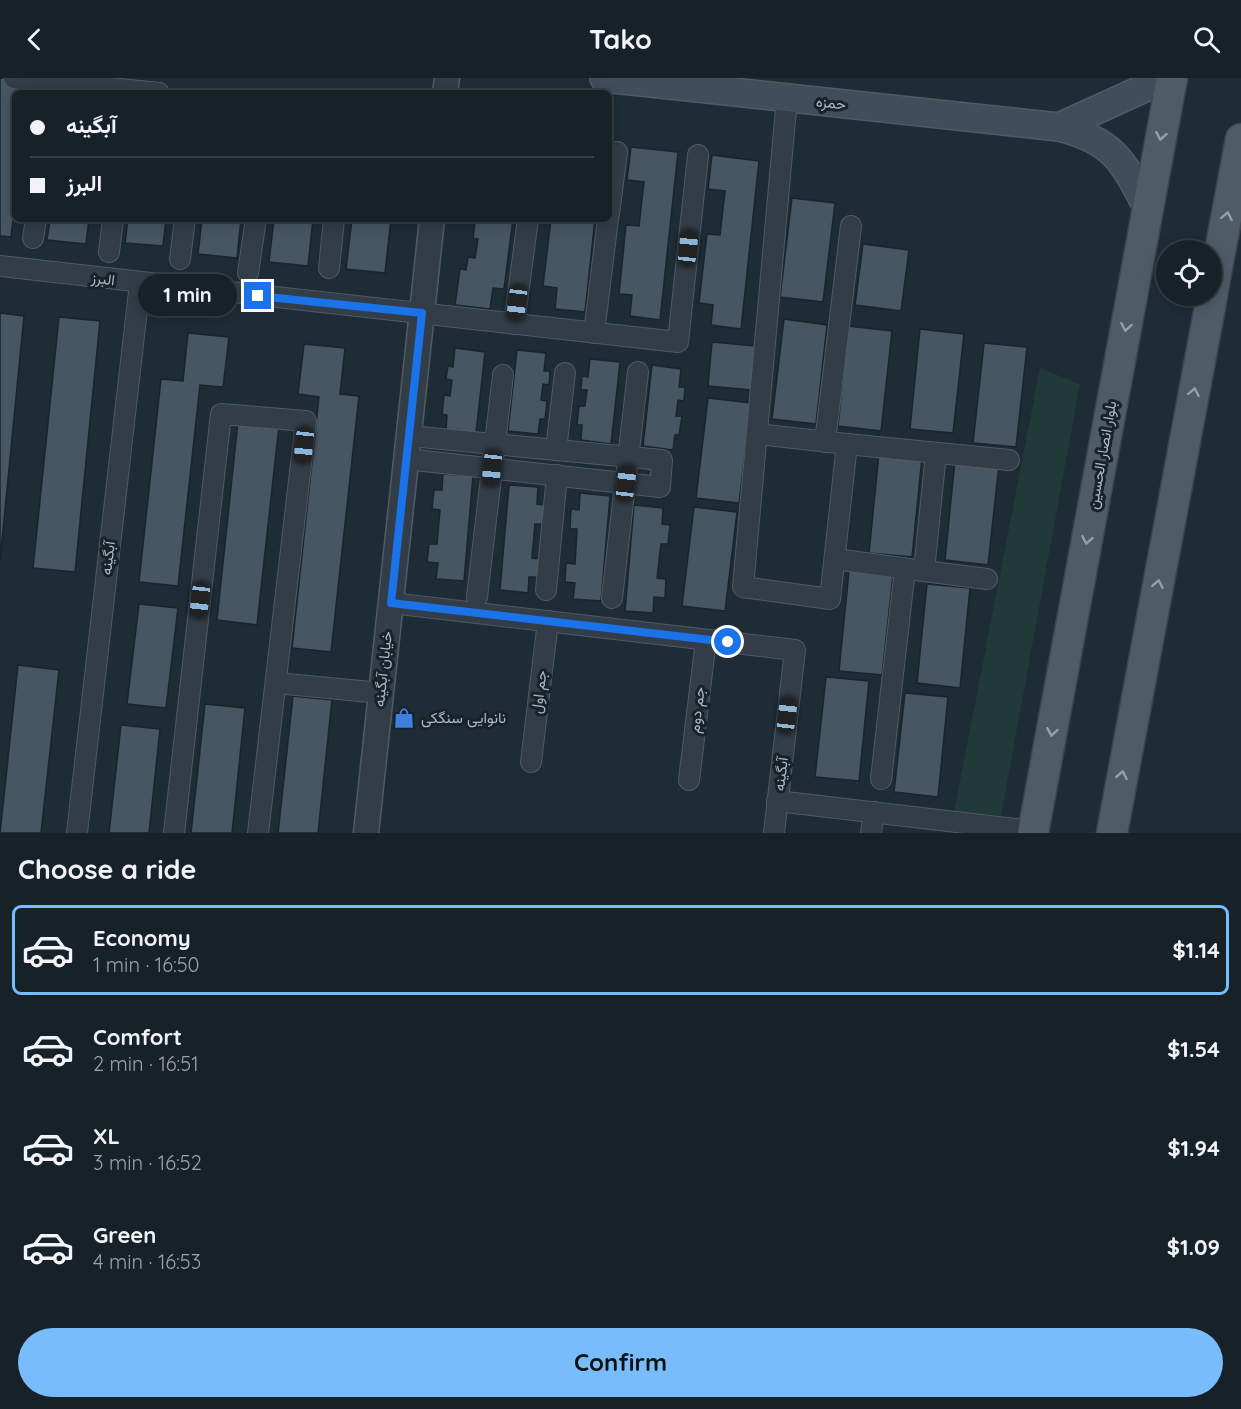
<!DOCTYPE html>
<meta charset="utf-8">
<style>
body{margin:0;font-family:Quicksand,Vazirmatn,sans-serif;background:#232e34;color:#f1f3f6;height:100vh;display:flex;flex-direction:column;font-size:22px;white-space:nowrap}
*{box-sizing:border-box;margin:0}
p{font-size:20px;color:#9ea3a8}
.icon{flex:none;width:33px;height:33px;fill:none;stroke:currentColor;stroke-width:2;stroke-linecap:round;stroke-linejoin:round}
.map{position:relative;height:755px;overflow:hidden}
.details{display:flex;flex-direction:column;background:#162128;flex:1}
.details>*{flex:none}
.hud{position:absolute;left:12px;top:12px;width:600px;height:132px;border-radius:9px;box-shadow:0 3px 15px #0003,0 0 0 2px #353e45;display:grid;align-content:center;height:132px;padding:0 18px;background:#162128}
.buttons{position:absolute;left:1156px;top:162px;display:grid;gap:12px}
.buttons a{display:grid;place-items:center;width:66px;height:66px;border-radius:50%;background:#162128;box-shadow:0 3px 15px #0003,0 0 0 2px #353e45;font-size:30px}
.end{position:absolute;width:27px;height:27px;margin:-14px;border:8px solid #1a73e8;background:#fff;box-shadow:0 0 0 3px #fff}
.from{border-radius:50%}
.bubble{position:absolute;height:42px;border-radius:21px;background:#162128;box-shadow:0 3px 15px #0003,0 0 0 2px #353e45;font-size:20px;font-weight:800;line-height:42px;text-align:center}
.car{position:absolute;width:18px;height:36px;margin:-18px -9px;border-radius:8px;box-shadow:0 0 4px 2px #0007;background:linear-gradient(#222 24%,#8ab4d8 0 40%,#222 0 76%,#8ab4d8 0 86%,#222 0)}
.hud b{display:flex;align-items:center;gap:21px;height:57px;font-size:22px}
.hud b+b{border-top:2px solid #353e45}
.hud i{width:15px;height:15px;background:#f1f3f6}
ul{padding:0;list-style:none}
li{display:flex;align-items:center;gap:18px;height:90px;margin:0 12px 9px;padding:0 6px;border:3px solid transparent;border-radius:9px}
li div{flex:1}
li b{display:block;font-size:22px}
li em{font-style:normal;font-weight:800}
li.active{border-color:#79bcfb}
li>.icon{width:54px;height:54px;stroke-width:1.5}
h2{padding:0 18px;font-size:27px;line-height:72px}
.cta{display:flex;gap:12px;margin-top:auto;padding:12px 18px}
.cta a{flex:1;height:69px;border-radius:36px;background:#79bcfb;color:#111;font-size:24px;font-weight:800;line-height:69px;text-align:center}
header{display:flex;justify-content:space-between;align-items:center;height:78px;padding:0 18px;background:#162128;font-size:27px;font-weight:800}
.map>svg:first-child{display:block}
.green{fill:#213938}
.building{fill:#465663;stroke:#19242d;stroke-width:1.5}
.lines{fill:none;stroke-linecap:round;stroke-linejoin:round}
.minor-casing{stroke:#4f5b65;stroke-width:22}
.tertiary-casing{stroke:#4f5b65;stroke-width:27}
.secondary-casing{stroke:#4f5b65;stroke-width:30}
.primary-casing{stroke:#3b4650;stroke-width:33}
.minor{stroke:#323d47;stroke-width:20}
.tertiary{stroke:#323d47;stroke-width:24}
.secondary{stroke:#404d5a;stroke-width:27}
.primary{stroke:#4f5c67;stroke-width:30}
.oneway{stroke:#94a1ad}
.route{stroke:#1a73e8;stroke-width:8}
.labels{text-anchor:middle;stroke-width:6;stroke-linejoin:round;paint-order:stroke}
.street-label{font-size:15px;fill:#abb8c4;stroke:#18222b}
.poi-label{font-size:15px;fill:#abb8c4;stroke:#18222b;text-anchor:start}
</style>
<header><svg class="icon" aria-label="back" viewBox="0 0 24 24"><path d="M15 5l-7 7 7 7"/></svg>Tako<svg class="icon" aria-label="search" viewBox="0 0 24 24"><circle cx="10" cy="10" r="6"/><path d="M15 15l6 6"/></svg></header>
<div class="map">
<svg width="1241" height="755" viewBox="0 0 1241 755">
<rect width="100%" height="100%" fill="#1e2c36"/>
<path class="green" d="M1040,290l40,16 -79,432 -47,-4z"/>
<g class="building">
<path d="M0,0l29,3 -2,12h-12v111l-4,33 -11,-1z"/>
<path d="M631,69l47,5 -18,168 -30,-4 2,-21 -13,-1 7,-69 13,1 5,-44 -17,-2z"/>
<path d="M712,77l47,6 -18,168 -30,-4 2,-20 -14,-2 8,-69 13,1 5,-44 -17,-2z"/>
<path d="M792,120l43,5 -12,99 -43,-5z"/>
<path d="M50,141h39l-3,25 -39,-4z"/>
<path d="M128,141h38l-3,27 -38,-3z"/>
<path d="M202,141h39l-4,39 -39,-4z"/>
<path d="M274,141h39l-5,47 -39,-4z"/>
<path d="M352,141h39l-6,54 -39,-4z"/>
<path d="M467,141h46l-9,70 -11,-1 -3,21 -35,-4 5,-36 6,1 2,-13 7,1 3,-19 -5,-1 2,-16 -8,-1z"/>
<path d="M551,141h44l-10,93 -30,-3 2,-21 -14,-2z"/>
<path d="M863,166l46,6 -8,61 -46,-6z"/>
<path d="M0,235l24,3 -24,245z"/>
<path d="M59,239l41,4 -25,251 -42,-4z"/>
<path d="M784,241l43,6 -11,99 -44,-5z"/>
<path d="M848,248l44,5 -11,100 -43,-5z"/>
<path d="M920,251l44,5 -11,99 -43,-4z"/>
<path d="M188,255l41,4 -6,50 -23,-2 -22,201 -39,-4 22,-203 22,2z"/>
<path d="M712,264l44,4 -4,44 -44,-4z"/>
<path d="M984,265l43,4 -11,100 -43,-4z"/>
<path d="M304,266l41,4 -5,46 19,2 -28,256 -39,-4 27,-251 -21,-3z"/>
<path d="M455,270l30,4 -9,81 -30,-3 1,-15 -5,-1 2,-19 6,1 2,-16 -6,-1 2,-13 5,1z"/>
<path d="M517,272l29,3 -2,18h6l-1,14 -6,-1 -2,16 6,1 -2,18h-5l-2,15 -30,-3z"/>
<path d="M590,281l30,3 -9,82 -30,-4 1,-15h-5l2,-19h6l2,-16h-6l1,-14 6,1z"/>
<path d="M652,287l29,4 -2,18h6l-1,14 -6,-1 -2,16h6l-3,19h-4l-2,15 -30,-4z"/>
<path d="M708,320l43,5 -12,100 -43,-5z"/>
<path d="M238,343l41,5 -22,199 -40,-5z"/>
<path d="M879,375l43,4 -10,100 -43,-4z"/>
<path d="M955,382l44,5 -11,100 -43,-5z"/>
<path d="M443,396l30,2 -9,105 -28,-2 2,-16 -11,-1 2,-18h8l3,-34 -8,-1 2,-19h8z"/>
<path d="M509,407l29,2 -1,17 8,1 -2,19h-8l-3,34 9,1 -2,18h-10l-1,16 -28,-3z"/>
<path d="M580,415l30,3 -9,105 -28,-2 2,-16 -10,-1 1,-19 9,1 2,-35h-7l1,-20 8,1z"/>
<path d="M634,427l29,3 -1,16 8,1 -2,19h-7l-4,34 9,1 -1,19 -11,-1 -1,16 -28,-2z"/>
<path d="M694,429l43,5 -12,99 -43,-5z"/>
<path d="M849,493l44,4 -11,100 -43,-4z"/>
<path d="M927,506l43,4 -10,100 -43,-5z"/>
<path d="M139,526l39,4 -12,100 -39,-4z"/>
<path d="M18,587l41,5 -18,163h-41z"/>
<path d="M826,599l43,4 -10,100 -44,-4z"/>
<path d="M905,615l43,4 -10,100 -44,-5z"/>
<path d="M293,618l39,4 -14,133h-40z"/>
<path d="M205,626l40,4 -13,125h-41z"/>
<path d="M121,647l39,4 -11,104h-40z"/>
</g>
<g class="lines">
<g class="minor-casing">
<g id="minor">
<path d="M14,0l145,15"/>
<path d="M609,136l8,-62"/>
<path d="M33,160l3,-19"/>
<path d="M109,174l4,-33"/>
<path d="M180,181l5,-40"/>
<path d="M0,188l678,76 20,-187"/>
<path d="M329,190l5,-49"/>
<path d="M248,195l8,-54"/>
<path d="M514,246l14,-105"/>
<path d="M594,255l14,-114"/>
<path d="M758,356l89,10 -17,155 -87,-12 44,-489"/>
<path d="M825,364l26,-216"/>
<path d="M847,366l162,16"/>
<path d="M556,372l9,-77"/>
<path d="M406,381l254,28 2,-27 -252,-24"/>
<path d="M835,481l89,12 12,-118"/>
<path d="M924,493l63,8"/>
<path d="M546,512l11,-115"/>
<path d="M477,519l26,-222"/>
<path d="M612,520l26,-226"/>
<path d="M391,525l404,47 -21,183"/>
<path d="M276,605l105,10"/>
<path d="M531,684l17,-141"/>
<path d="M881,701l24,-210"/>
<path d="M689,702l17,-140"/>
<path d="M777,723l256,30"/>
<path d="M77,755l63,-550"/>
<path d="M174,755l47,-419 85,7 -48,412"/>
<path d="M871,755l3,-21"/>
</g>
</g>
<g class="tertiary-casing">
<g id="tertiary">
<path d="M445,15l2,-15"/>
<path d="M366,755l66,-614"/>
</g>
</g>
<g class="secondary-casing">
<g id="secondary">
<path d="M604,0l455,49c55,14 64,34 89,82"/>
<path d="M1059,49l90,-41 7,-8"/>
</g>
</g>
<g class="primary-casing">
<g id="primary">
<path d="M1212,216l29,-155"/>
<path d="M1033,755l139,-755"/>
<path d="M1112,755l100,-537"/>
</g>
</g>
<use href="#minor" class="minor"/>
<use href="#tertiary" class="tertiary"/>
<use href="#secondary" class="secondary"/>
<use href="#primary" class="primary"/>
</g>
<defs><path id="oneway-chevron" d="M-2-3.5L2.5 0L-2 3.5" fill="none" stroke-width="1.6" stroke-linecap="round" stroke-linejoin="round" transform="scale(1.5)"/></defs>
<g class="oneway">
<use href="#oneway-chevron" transform="translate(1161 58) rotate(100)"/>
<use href="#oneway-chevron" transform="translate(1227 138) rotate(-79)"/>
<use href="#oneway-chevron" transform="translate(1126 249) rotate(100)"/>
<use href="#oneway-chevron" transform="translate(1194 314) rotate(-79)"/>
<use href="#oneway-chevron" transform="translate(1087 462) rotate(100)"/>
<use href="#oneway-chevron" transform="translate(1158 506) rotate(-79)"/>
<use href="#oneway-chevron" transform="translate(1052 654) rotate(100)"/>
<use href="#oneway-chevron" transform="translate(1122 697) rotate(-79)"/>
</g>
<g class="lines">
<path class="route" d="M258,218l164,17 -31,290 337,39"/>
</g>
<defs>
<g id="shop-bare" transform="scale(1.62)"><path d="M-5-2.5h2.3a2.7 3.5 0 0 1 5.4 0H5L5.5 6h-11ZM-1.5-2.5h3a1.5 2.3 0 0 0-3 0Z" fill="#3f7fe0" stroke="#18222b" stroke-width="2.5" paint-order="stroke"/></g>
</defs>
<g fill-rule="evenodd">
<use href="#shop-bare" x="404" y="640"/>
</g>
<g class="labels">
<g class="street-label">
<text transform="translate(831 25) rotate(6)" y="5">حمزه</text>
<text transform="translate(103 201) rotate(7)" y="5">البرز</text>
<text transform="translate(1102 377) rotate(-80)" y="5">بلوار انصار الحسین</text>
<text transform="translate(108 480) rotate(-83)" y="5">آبگینه</text>
<text transform="translate(383 591) rotate(-84)" y="5">خیابان آبگینه</text>
<text transform="translate(539 614) rotate(-83)" y="5">جم اول</text>
<text transform="translate(697 632) rotate(-83)" y="5">جم دوم</text>
<text transform="translate(781 696) rotate(-83)" y="5">آبگینه</text>
</g>
<g class="poi-label">
<text x="421" y="645">نانوایی سنگکی</text>
</g>
</g>
</svg>
<div class="buttons">
<a><svg class="icon" aria-label="locate" viewBox="0 0 24 24"><circle cx="12" cy="12" r="6"/><path d="M12 2v4M12 18v4M2 12h4M18 12h4"/></svg></a>
</div>
<i class="end from" style="left:728px;top:564px"></i>
<i class="end" style="left:258px;top:218px"></i>
<div class="bubble" style="left:138px;top:196px;width:99px">1 min</div>
<i class="car" style="left:688px;top:170px;rotate:6deg"></i>
<i class="car" style="left:517px;top:225px;rotate:187deg"></i>
<i class="car" style="left:304px;top:367px;rotate:186deg"></i>
<i class="car" style="left:492px;top:390px;rotate:186deg"></i>
<i class="car" style="left:626px;top:405px;rotate:7deg"></i>
<i class="car" style="left:200px;top:522px;rotate:187deg"></i>
<i class="car" style="left:787px;top:637px;rotate:7deg"></i>
<div class="hud">
<b><i class="from"></i>آبگینه</b>
<b><i></i>البرز</b>
</div>
</div>
<section class="details">
<h2>Choose a ride</h2>
<ul>
<li class="active"><svg class="icon" aria-label="car" viewBox="0 0 24 24"><path d="M5 17H2v-5l4-1 3-4h7l3 4 3 1v5h-3M9 17h6M6 11h13"/><circle cx="7" cy="17" r="2"/><circle cx="17" cy="17" r="2"/></svg><div><b>Economy</b><p>1 min · 16:50</p></div><em>$1.14</em></li>
<li><svg class="icon" aria-label="car" viewBox="0 0 24 24"><path d="M5 17H2v-5l4-1 3-4h7l3 4 3 1v5h-3M9 17h6M6 11h13"/><circle cx="7" cy="17" r="2"/><circle cx="17" cy="17" r="2"/></svg><div><b>Comfort</b><p>2 min · 16:51</p></div><em>$1.54</em></li>
<li><svg class="icon" aria-label="car" viewBox="0 0 24 24"><path d="M5 17H2v-5l4-1 3-4h7l3 4 3 1v5h-3M9 17h6M6 11h13"/><circle cx="7" cy="17" r="2"/><circle cx="17" cy="17" r="2"/></svg><div><b>XL</b><p>3 min · 16:52</p></div><em>$1.94</em></li>
<li><svg class="icon" aria-label="car" viewBox="0 0 24 24"><path d="M5 17H2v-5l4-1 3-4h7l3 4 3 1v5h-3M9 17h6M6 11h13"/><circle cx="7" cy="17" r="2"/><circle cx="17" cy="17" r="2"/></svg><div><b>Green</b><p>4 min · 16:53</p></div><em>$1.09</em></li>
</ul>
<div class="cta"><a>Confirm</a></div>
</section>
